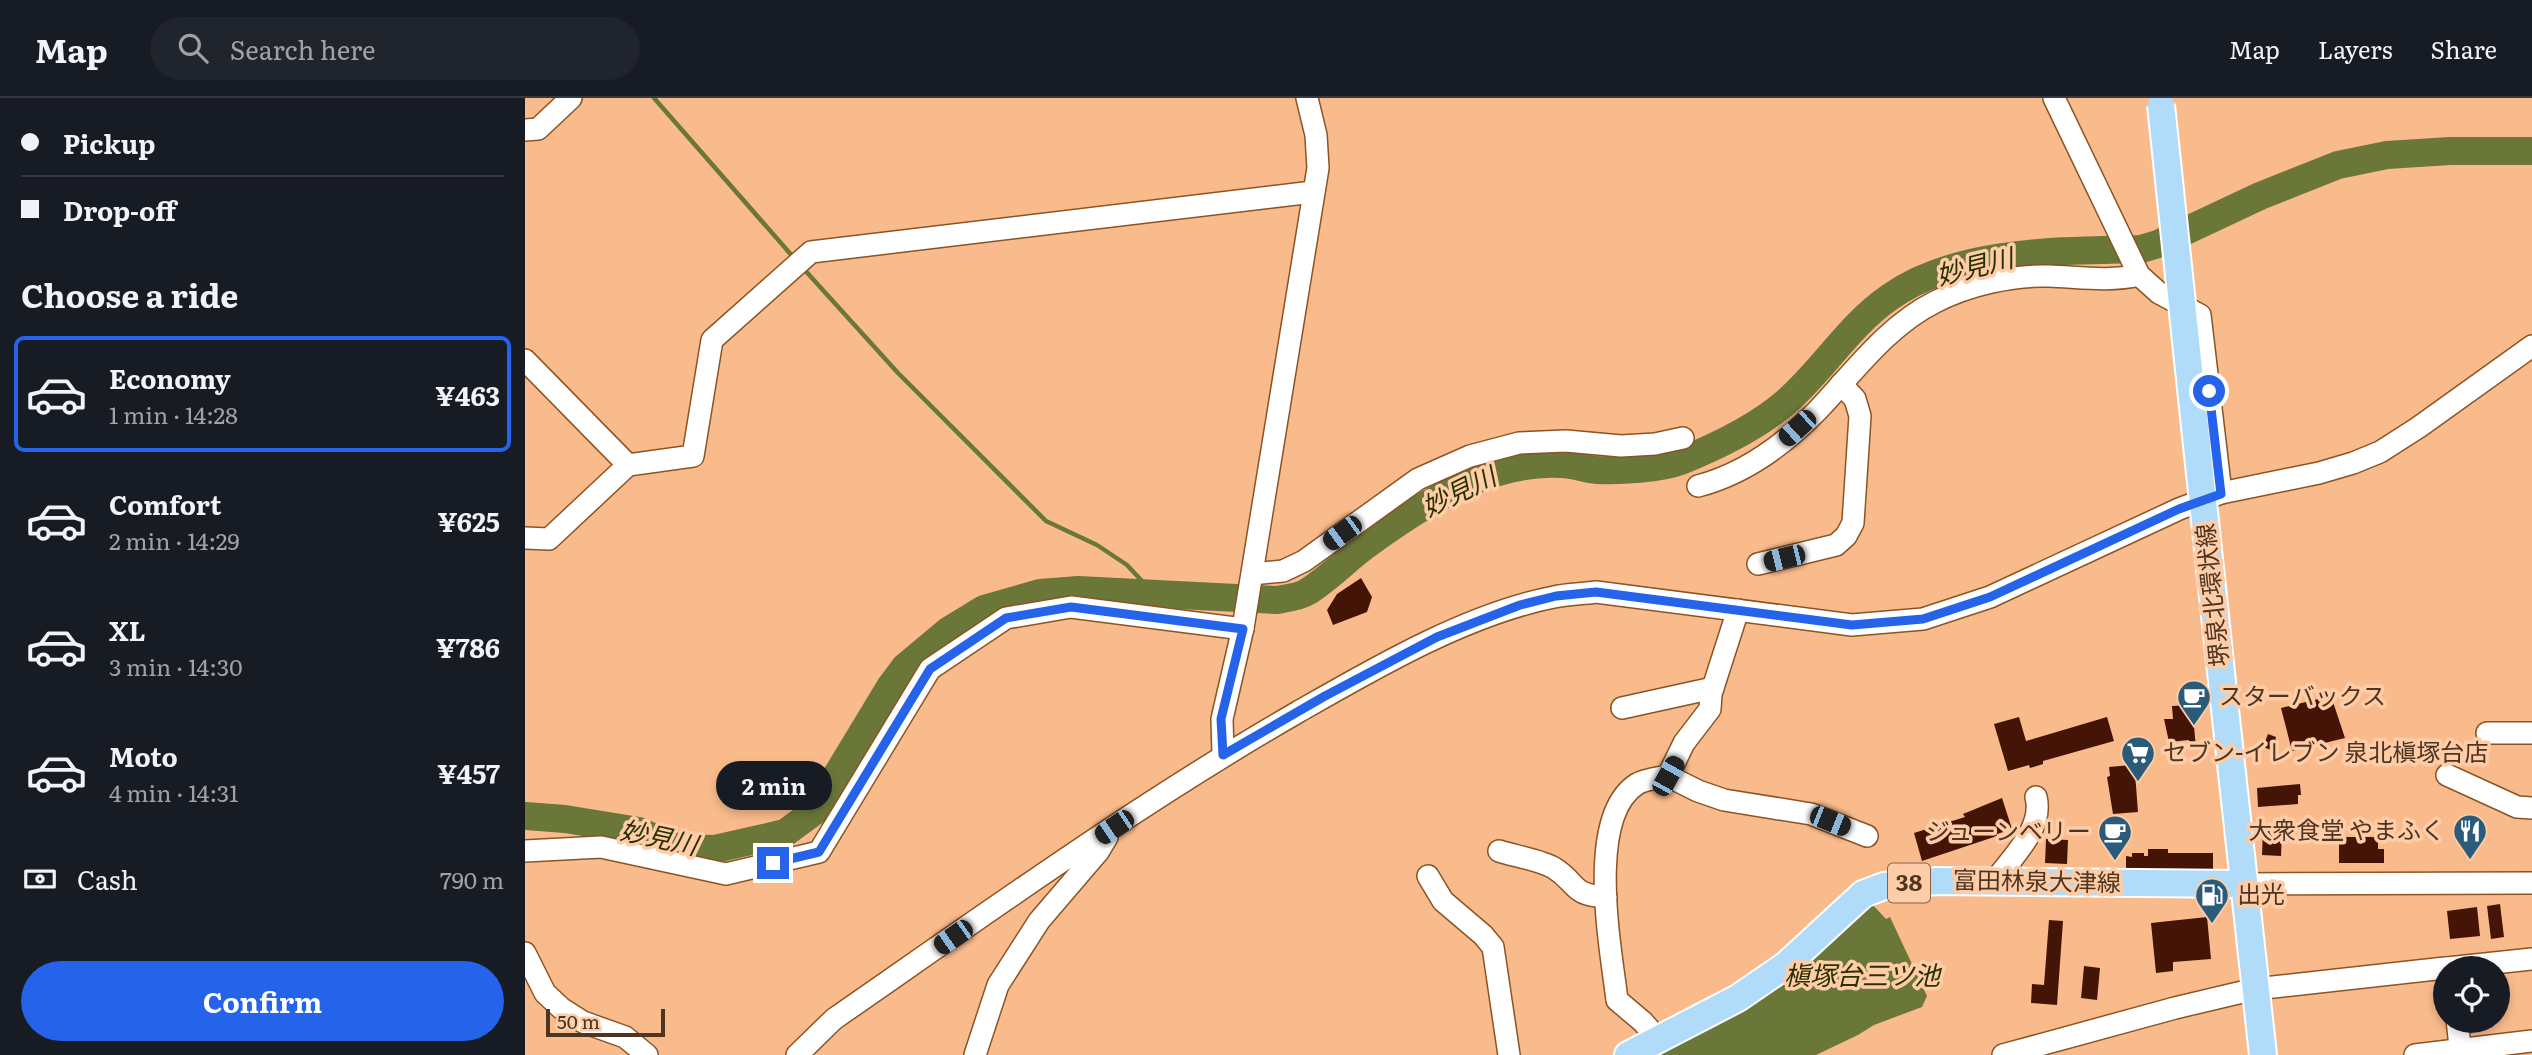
<!DOCTYPE html>
<meta charset="utf-8">
<style>
body{margin:0;font-family:Literata,"Noto Sans JP",serif;background:#20242c;color:#f1f3f6;height:100vh;display:flex;flex-direction:column;font-size:26px;white-space:nowrap}
*{box-sizing:border-box;margin:0}
p{font-size:23px;color:#9ea1a6}
.icon{flex:none;width:38px;height:38px;fill:none;stroke:currentColor;stroke-width:2;stroke-linecap:round;stroke-linejoin:round}
.map{position:relative;flex:1;overflow:hidden}
.drawer{display:flex;flex-direction:column;background:#171b24;width:525px}
.drawer>*{flex:none}
.guide{display:grid;align-content:center;height:154px;padding:0 21px;background:#171b24}
.fabs{position:absolute;left:1908px;top:858px;display:grid;gap:14px}
.fabs a{display:grid;place-items:center;width:77px;height:77px;border-radius:50%;background:#171b24;box-shadow:0 4px 10px #0003;font-size:35px}
.scale{position:absolute;left:21px;bottom:18px;width:119px;box-sizing:border-box;padding-left:7px;border:4px solid #4e3522;border-top:0;font-size:19px;line-height:24px;white-space:nowrap;color:#4e3522;-webkit-text-stroke:5px #fecca6;paint-order:stroke}
.end{position:absolute;width:32px;height:32px;margin:-16px;border:9px solid #2563eb;background:#fff;box-shadow:0 0 0 4px #fff}
.from{border-radius:50%}
.bubble{position:absolute;height:49px;border-radius:24px;background:#171b24;box-shadow:0 4px 10px #0003;font-size:23px;font-weight:700;line-height:49px;text-align:center}
.car{position:absolute;width:21px;height:42px;margin:-21px -10px;border-radius:9px;box-shadow:0 0 5px 2px #0007;background:linear-gradient(#222 24%,#8ab4d8 0 40%,#222 0 76%,#8ab4d8 0 86%,#222 0)}
.guide b{display:flex;align-items:center;gap:24px;height:66px;font-size:26px}
.guide b+b{border-top:2px solid #363941}
.guide i{width:18px;height:18px;background:#f1f3f6}
ul{padding:0;list-style:none}
li{display:flex;align-items:center;gap:21px;height:116px;margin:0 14px 10px;padding:0 7px;border:4px solid transparent;border-radius:10px}
li div{flex:1}
li b{display:block;font-size:26px}
li em{font-style:normal;font-weight:700}
li.on{border-color:#2563eb}
li>.icon{width:63px;height:63px;stroke-width:1.5}
h2{padding:0 21px;font-size:32px;line-height:84px}
.pay{display:flex;align-items:center;gap:18px;height:77px;padding:0 21px;font-size:26px}
.pay p{margin-inline-start:auto}
.action{display:flex;gap:14px;margin-top:auto;padding:14px 21px}
.action a{flex:1;height:80px;border-radius:42px;background:#2563eb;color:#fff;font-size:28px;font-weight:700;line-height:80px;text-align:center}
header{display:flex;align-items:center;gap:42px;box-sizing:border-box;height:98px;padding:0 35px;background:#171b24;border-bottom:2px solid #363941}
header strong{font-size:33px}
nav{display:flex;gap:38px;margin-inline-start:auto;font-size:24px}
.search{width:490px;height:63px;background:#20242c;display:flex;align-items:center;gap:18px;box-sizing:border-box;padding:0 24px;border-radius:38px;color:#9ea1a6;font-size:26px}
main{display:flex;flex:1;min-height:0}
.map>svg:first-child{display:block}
.water{fill:#6b7739}
.lines{fill:none;stroke-linecap:round;stroke-linejoin:round}
.stream{stroke:#6b7739;stroke-width:4.5}
.river{stroke:#6b7739;stroke-width:28}
.building{fill:#441506}
.minor-casing{stroke:#8a5424;stroke-width:24}
.major-casing{stroke:#fff;stroke-width:30}
.minor{stroke:#fff;stroke-width:21}
.major{stroke:#b0dcf9;stroke-width:26}
.major-bridge-casing{stroke:#fff;stroke-width:30;stroke-linecap:butt}
.major-bridge{stroke:#b0dcf9;stroke-width:26}
.route{stroke:#2563eb;stroke-width:9}
.labels{text-anchor:middle;stroke-width:7;stroke-linejoin:round;paint-order:stroke}
.shield{fill:#fecca6;stroke:#83624a;stroke-width:2}
.shield-label{font-size:23px;font-weight:bold;fill:#4e3522}
.street-label{font-size:24px;fill:#4e3522;stroke:#fecca6}
.poi-label{font-size:24px;fill:#4e3522;stroke:#fecca6;text-anchor:start}
.water-label{font-size:26px;font-style:italic;fill:#293100;stroke:#fecca6}
</style>
<header>
<strong>Map</strong>
<div class="search"><svg class="icon" aria-label="search" viewBox="0 0 24 24"><circle cx="10" cy="10" r="6"/><path d="M15 15l6 6"/></svg>Search here</div>
<nav><a>Map</a><a>Layers</a><a>Share</a></nav>
</header>
<main>
<section class="drawer">
<div class="guide">
<b><i class="from"></i>Pickup</b>
<b><i></i>Drop-off</b>
</div>
<h2>Choose a ride</h2>
<ul>
<li class="on"><svg class="icon" aria-label="car" viewBox="0 0 24 24"><path d="M5 17H2v-5l4-1 3-4h7l3 4 3 1v5h-3M9 17h6M6 11h13"/><circle cx="7" cy="17" r="2"/><circle cx="17" cy="17" r="2"/></svg><div><b>Economy</b><p>1 min · 14:28</p></div><em>¥463</em></li>
<li><svg class="icon" aria-label="car" viewBox="0 0 24 24"><path d="M5 17H2v-5l4-1 3-4h7l3 4 3 1v5h-3M9 17h6M6 11h13"/><circle cx="7" cy="17" r="2"/><circle cx="17" cy="17" r="2"/></svg><div><b>Comfort</b><p>2 min · 14:29</p></div><em>¥625</em></li>
<li><svg class="icon" aria-label="car" viewBox="0 0 24 24"><path d="M5 17H2v-5l4-1 3-4h7l3 4 3 1v5h-3M9 17h6M6 11h13"/><circle cx="7" cy="17" r="2"/><circle cx="17" cy="17" r="2"/></svg><div><b>XL</b><p>3 min · 14:30</p></div><em>¥786</em></li>
<li><svg class="icon" aria-label="car" viewBox="0 0 24 24"><path d="M5 17H2v-5l4-1 3-4h7l3 4 3 1v5h-3M9 17h6M6 11h13"/><circle cx="7" cy="17" r="2"/><circle cx="17" cy="17" r="2"/></svg><div><b>Moto</b><p>4 min · 14:31</p></div><em>¥457</em></li>
</ul>
<div class="pay"><svg class="icon" aria-label="cash" viewBox="0 0 24 24"><path d="M3 7h18v10H3z"/><circle cx="12" cy="12" r="2"/></svg>Cash<p>790 m</p></div>
<div class="action"><a>Confirm</a></div>
</section>
<div class="map">
<svg width="2007" height="957" viewBox="0 0 2007 957">
<rect width="100%" height="100%" fill="#fabb8c"/>
<path class="water" d="M1346,805l15,16 4,-2 37,79 -5,11 -48,18 -16,10 -42,20h-162z"/>
<g class="lines">
<g class="stream">
<path d="M129,0l140,160"/>
<path d="M277,169l96,106 148,148 51,24 30,20 28,30"/>
</g>
<path class="river" d="M0,718l40,3 74,12 39,17 37,1 70,-16 30,-22 75,-124 15,-20 43,-36 36,-22 56,-16 38,-3 199,10c10,-2 22,-3 30,-8 21,-13 39,-32 58,-46 30,-22 61,-43 94,-59 32,-15 66,-25 102,-23 12,0 24,5 36,6 23,1 63,-1 84,-9 37,-15 75,-33 105,-59 37,-32 63,-77 104,-105 68,-48 171,-46 251,-48l17,-5 102,-48 78,-31 49,-10 63,-4h82"/>
</g>
<g class="building">
<path d="M836,480l11,19 -5,15 -34,13 -6,-15 10,-16z"/>
<path d="M1806,598l14,42 -53,13 -11,-43z"/>
<path d="M1667,607l4,43h-7v-8l-20,2 -5,-23h9l-1,-13z"/>
<path d="M1494,619l7,24 81,-24 7,24 -71,20v3l-13,4 -1,-3 -21,6 -14,-47z"/>
<path d="M1743,636l8,3 -2,14 -11,-4z"/>
<path d="M1606,667l1,8h3l3,39 -25,2 -6,-37 3,-1 -1,-9z"/>
<path d="M1775,686l1,11h-3v9l-40,3 -1,-19z"/>
<path d="M1477,700l10,31 -15,5v2l-75,25 -8,-28 51,-16 -2,-3z"/>
<path d="M1738,730l19,1 -1,27 -19,-1z"/>
<path d="M1814,739h39v12h6v14h-45z"/>
<path d="M1521,741l22,1 -1,24 -22,-1z"/>
<path d="M1623,751h20v4h45v18h-87v-15l6,1v-4h12v3h4z"/>
<path d="M1975,806l4,33 -13,2 -4,-33z"/>
<path d="M1952,809l3,29 -30,3 -3,-28z"/>
<path d="M1682,819l4,42 -38,3v9l-17,2 -5,-50z"/>
<path d="M1524,822l14,1 -6,84 -26,-2 1,-19 12,1z"/>
<path d="M1559,868l16,2 -3,32 -16,-2z"/>
</g>
<g class="lines">
<g class="minor-casing">
<g id="minor">
<path d="M1529,0l85,177 20,18 41,22 21,178"/>
<path d="M0,32l13,-1 33,-31"/>
<path d="M0,262l103,105 65,-9 19,-116 99,-88 502,-60"/>
<path d="M1173,388c46,-12 87,-42 120,-76 36,-38 69,-84 117,-108 33,-17 77,-27 114,-26 30,1 60,6 90,-1"/>
<path d="M0,440l24,1 79,-74"/>
<path d="M1233,466l78,-19 10,-9 7,-13 7,-107 -5,-17 -14,-15"/>
<path d="M727,476l31,-3 21,-10 114,-82 52,-23 49,-13 47,-2 55,5 34,-2 28,-6"/>
<path d="M1097,610l91,-20"/>
<path d="M1962,635h45"/>
<path d="M698,657l-1,-36 21,-91 75,-460 -2,-33 -9,-37"/>
<path d="M1922,677l70,32 15,1"/>
<path d="M1143,678l30,15 26,9 87,14 56,22"/>
<path d="M0,753l76,-4 125,27 93,-22 111,-183 76,-51 65,-11 172,22"/>
<path d="M974,753c15,5 42,9 55,17 24,15 16,27 52,29"/>
<path d="M903,778l15,25 40,34 10,12 16,108"/>
<path d="M1469,784c17,-24 50,-53 42,-85"/>
<path d="M1718,786l289,-1"/>
<path d="M0,855l20,40 16,15 22,14 42,15 22,18"/>
<path d="M1922,870l85,-9"/>
<path d="M1932,922l4,35"/>
<path d="M1133,941l-15,-17 -26,-22c-6,-51 -32,-183 20,-216 8,-5 21,-6 31,-8l16,-33 26,-34 1,-15 27,-84"/>
<path d="M272,957l37,-36c153,-106 304,-215 464,-307 77,-44 169,-98 256,-115 13,-3 28,-3 42,-5l256,33 71,-6 67,-22 189,-88 42,-16 98,-20 34,-10 27,-11 39,-25 113,-81"/>
<path d="M450,957l23,-70 41,-64 59,-69 9,-15"/>
<path d="M1478,957l172,-47 80,-19 190,-21"/>
<path d="M1890,957l117,-14"/>
</g>
</g>
<g class="major-casing">
<g id="major">
<path d="M1697,584l41,373"/>
<path d="M1103,957l110,-57 48,-33 77,-71 21,-8 53,-5 306,3"/>
</g>
</g>
<use href="#minor" class="minor"/>
<use href="#major" class="major"/>
<g class="major-bridge-casing">
<path id="major-bridge" d="M1636,7l61,577"/>
</g>
<use href="#major-bridge" class="major-bridge"/>
</g>
<g class="lines">
<path class="route" d="M248,765l46,-11 111,-183 76,-51 65,-11 172,22 -22,90 2,36 102,-59 112,-59 83,-32 36,-9 40,-4 256,33 71,-6 67,-22 189,-88 42,-15 -12,-103"/>
</g>
<defs>
<g id="cafe-pin" transform="scale(1.75)"><path d="M0 17L-7.5 6A9.5 9.5 0 1 1 7.5 6Z" fill="#2b5b7a" stroke="#fecca6"/><path d="M-5.5-4.5H6V0H3Q3 3.5 0 3.5H-2.5Q-5.5 3.5-5.5 0ZM3-3.2v2h1.7v-2ZM-6 4.5H4V6H-6Z" fill="#fff"/></g>
<g id="supermarket-pin" transform="scale(1.75)"><path d="M0 17L-7.5 6A9.5 9.5 0 1 1 7.5 6Z" fill="#2b5b7a" stroke="#fecca6"/><path d="M-6-5.5h2.5l.6 2H6L4.5 2H-2.5L-4.4-4H-6ZM-1.5 3.2a1.3 1.3 0 1 0 .1 0ZM3 3.2a1.3 1.3 0 1 0 .1 0Z" fill="#fff"/></g>
<g id="restaurant-pin" transform="scale(1.75)"><path d="M0 17L-7.5 6A9.5 9.5 0 1 1 7.5 6Z" fill="#2b5b7a" stroke="#fecca6"/><path d="M-5-6h1v4h1v-4h1v4h1v-4h1v5L-1.5 .5V6h-2V.5L-5-1ZM5-6V6H3V1.5H1.5Q1.5-4 5-6Z" fill="#fff"/></g>
<g id="fuel-pin" transform="scale(1.75)"><path d="M0 17L-7.5 6A9.5 9.5 0 1 1 7.5 6Z" fill="#2b5b7a" stroke="#fecca6"/><path d="M-5.5-6h7V0h2V4h1.3V-2.5L3-4.5l.8-.8L6-3V5H2.5V1h-1V6h-7ZM-4.2-4.7v3.2H.2V-4.7Z" fill="#fff"/></g>
</defs>
<g fill-rule="evenodd">
<use href="#cafe-pin" x="1669" y="599"/>
<use href="#supermarket-pin" x="1613" y="655"/>
<use href="#restaurant-pin" x="1945" y="733"/>
<use href="#cafe-pin" x="1590" y="734"/>
<use href="#fuel-pin" x="1687" y="797"/>
</g>
<g class="labels">
<rect class="shield" x="1363" y="765.5" width="42" height="39" rx="5"/>
<g class="shield-label">
<text x="1384" y="793">38</text>
</g>
<g class="street-label">
<text transform="translate(1688 497) rotate(-96)" y="8">堺泉北環状線</text>
<text transform="translate(1512 784) rotate(1)" y="8">富田林泉大津線</text>
</g>
<g class="poi-label">
<text x="1694" y="607">スターバックス</text>
<text x="1638" y="663">セブン-イレブン 泉北槇塚台店</text>
<text x="1920" y="741" text-anchor="end">大衆食堂 やまふく</text>
<text x="1566" y="742" text-anchor="end">ジューンベリー</text>
<text x="1712" y="805">出光</text>
</g>
<g class="water-label">
<text transform="translate(1450 169) rotate(-14)" y="9">妙見川</text>
<text transform="translate(934 394) rotate(-26)" y="9">妙見川</text>
<text transform="translate(134 740) rotate(12)" y="9">妙見川</text>
<text x="1337" y="887">槇塚台三ツ池</text>
</g>
</g>
</svg>
<div class="fabs">
<a><svg class="icon" aria-label="locate" viewBox="0 0 24 24"><circle cx="12" cy="12" r="6"/><path d="M12 2v4M12 18v4M2 12h4M18 12h4"/></svg></a>
</div>
<div class="scale">50 m</div>
<i class="end from" style="left:1684px;top:293px"></i>
<i class="end" style="left:248px;top:765px"></i>
<div class="bubble" style="left:191px;top:663px;width:116px">2 min</div>
<i class="car" style="left:1272px;top:330px;rotate:228deg"></i>
<i class="car" style="left:817px;top:435px;rotate:234deg"></i>
<i class="car" style="left:1259px;top:460px;rotate:256deg"></i>
<i class="car" style="left:1143px;top:678px;rotate:29deg"></i>
<i class="car" style="left:1305px;top:723px;rotate:112deg"></i>
<i class="car" style="left:589px;top:729px;rotate:236deg"></i>
<i class="car" style="left:428px;top:839px;rotate:235deg"></i>
</div>
</main>
